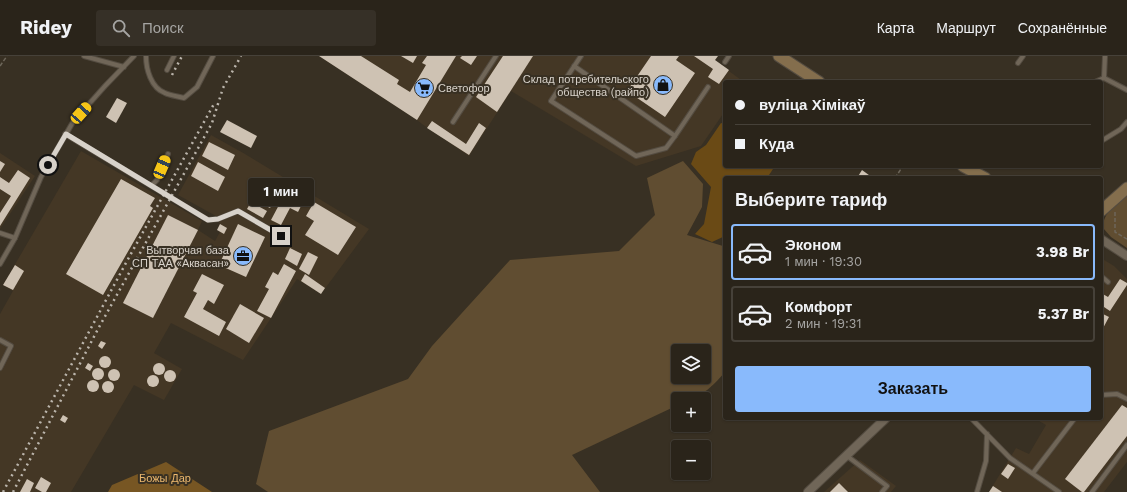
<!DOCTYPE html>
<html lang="ru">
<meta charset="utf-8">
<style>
body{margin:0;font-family:"Work Sans",sans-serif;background:#363027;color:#f1f3f6;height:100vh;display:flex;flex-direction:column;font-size:15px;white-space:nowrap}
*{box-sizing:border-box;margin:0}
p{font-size:13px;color:#a5a4a2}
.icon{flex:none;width:22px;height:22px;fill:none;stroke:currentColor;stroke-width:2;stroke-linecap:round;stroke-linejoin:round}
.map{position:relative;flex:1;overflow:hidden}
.panel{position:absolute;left:723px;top:120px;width:380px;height:244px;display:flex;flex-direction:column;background:#2a241a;border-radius:4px;box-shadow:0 1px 3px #0004,0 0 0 1px #464139}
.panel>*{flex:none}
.hud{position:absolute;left:723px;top:24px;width:380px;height:88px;border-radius:4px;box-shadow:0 1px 3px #0004,0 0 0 1px #464139;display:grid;align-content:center;height:88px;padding:0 12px;background:#2a241a}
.buttons{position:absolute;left:671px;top:288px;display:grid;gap:8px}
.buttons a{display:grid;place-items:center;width:40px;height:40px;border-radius:4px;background:#2a241a;box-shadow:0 1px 3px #0004,0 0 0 1px #464139;font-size:20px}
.end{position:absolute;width:18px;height:18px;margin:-9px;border:5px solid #d8d2ca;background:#111;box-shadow:0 0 0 2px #111}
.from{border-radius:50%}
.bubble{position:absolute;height:28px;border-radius:4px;background:#2a241a;box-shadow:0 1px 3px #0004,0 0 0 1px #464139;font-size:13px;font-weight:700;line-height:28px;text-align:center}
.car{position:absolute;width:12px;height:24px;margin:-12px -6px;border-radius:5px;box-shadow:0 0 3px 1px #0007;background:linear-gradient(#f5c518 24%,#345 0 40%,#f5c518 0 76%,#345 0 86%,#f5c518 0)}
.hud b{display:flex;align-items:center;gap:14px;height:38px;font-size:15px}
.hud b+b{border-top:1px solid #464139}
.hud i{width:10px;height:10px;background:#f1f3f6}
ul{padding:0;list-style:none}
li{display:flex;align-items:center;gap:12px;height:56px;margin:0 8px 6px;padding:0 4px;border:2px solid #464139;border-radius:4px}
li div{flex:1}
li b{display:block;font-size:15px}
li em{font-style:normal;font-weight:700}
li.selected{border-color:#89bafc}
li>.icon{width:36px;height:36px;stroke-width:1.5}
h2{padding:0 12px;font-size:18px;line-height:48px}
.action{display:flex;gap:8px;margin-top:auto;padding:8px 12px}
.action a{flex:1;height:46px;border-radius:4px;background:#89bafc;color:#111;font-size:16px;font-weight:700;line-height:46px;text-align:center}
header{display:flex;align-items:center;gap:24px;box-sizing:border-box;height:56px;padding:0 20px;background:#2a241a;border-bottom:1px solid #464139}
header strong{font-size:19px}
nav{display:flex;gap:22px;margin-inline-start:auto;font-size:14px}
.search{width:280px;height:36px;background:#363027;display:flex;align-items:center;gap:10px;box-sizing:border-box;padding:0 14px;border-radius:4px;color:#a5a4a2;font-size:15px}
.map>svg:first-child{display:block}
.built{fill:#443725}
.green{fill:#604d31;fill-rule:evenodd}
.forest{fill:#775623}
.water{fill:#6a4a15}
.building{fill:#cec2b3}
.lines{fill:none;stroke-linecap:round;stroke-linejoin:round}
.lane-casing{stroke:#544c41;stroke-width:6}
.street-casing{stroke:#544c41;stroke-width:10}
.secondary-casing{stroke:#544c41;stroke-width:13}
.path{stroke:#6d665a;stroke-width:1.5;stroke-dasharray:4 2;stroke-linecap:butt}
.lane{stroke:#706658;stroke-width:4}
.street{stroke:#706658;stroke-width:8}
.secondary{stroke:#846e4d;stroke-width:11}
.rail{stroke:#bbb5ac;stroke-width:2.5;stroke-dasharray:2 4;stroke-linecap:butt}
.route{stroke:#d8d2ca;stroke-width:5}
.labels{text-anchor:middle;stroke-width:4;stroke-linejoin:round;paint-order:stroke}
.poi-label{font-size:11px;fill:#d8d2ca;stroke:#383023;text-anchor:end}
.park-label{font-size:11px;fill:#ecb86e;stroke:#383023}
</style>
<header>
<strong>Ridey</strong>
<div class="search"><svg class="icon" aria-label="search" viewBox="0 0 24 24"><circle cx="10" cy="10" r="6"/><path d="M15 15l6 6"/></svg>Поиск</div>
<nav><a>Карта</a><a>Маршрут</a><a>Сохранённые</a></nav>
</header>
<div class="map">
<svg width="1127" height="436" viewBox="0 0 1127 436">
<rect width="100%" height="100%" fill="#383023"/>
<g class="built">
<path d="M319,0h399l-3,5 29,21h-19v29l-24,35 -65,20 -125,-75 -42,65 -47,-32 -5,-4z"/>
<path d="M211,79l34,19 124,75 -48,65 -24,-15 -54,81 -72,-37 -17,30 28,16 -18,31 -30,-15 -63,107h-71v-178l13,-23 -10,-6 78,-134 121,70 -4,9 17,11 5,-9 -3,-2 3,-6 -4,-8 -38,-21z"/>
<path d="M0,97l35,23 -35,53z"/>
<path d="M1101,202l13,8 13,13v183l-23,30h-115l27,-44 13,6 17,-29 -12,-7h67z"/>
<path d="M860,404l36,26 -5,6h-67z"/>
</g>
<g class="green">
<path d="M683,105l20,23 -1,23 -15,28 36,11 2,-2v128c-14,16 -24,27 -47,27v6l-106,50 28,37h-332l-12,-8 13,-53 139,-52 24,-33 78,-86 109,-9 36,-36 -8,-37zM678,295h26v26h-26z"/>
<path d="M1127,139v53l-16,-11 -8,-9c0,-16 13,-23 24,-33z"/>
</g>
<path class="forest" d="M166,406l46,30h-104l4,-7z"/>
<path class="water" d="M721,67l4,1v42h50l-6,9 -5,3h-39v58l-13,6 -17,-8 9,-10 7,-37 -20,-23 5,-12 10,-7z"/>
<g class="building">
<path d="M319,0h42l38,24 -2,4 13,8 16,-27 -4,-2 5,-7h29l-39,64z"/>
<path d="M401,0h16l-4,7z"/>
<path d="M462,0h15l-6,9 -11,-7z"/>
<path d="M503,0h30l-36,56 -21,-15z"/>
<path d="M651,0h28l-3,4 19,13 -30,44 -38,-26z"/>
<path d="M694,0h24l-3,4 14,10 -10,14 -11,-7 5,-8z"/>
<path d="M117,42l10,5 -11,20 -10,-6z"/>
<path d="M227,64l30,16 -6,12 -31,-16z"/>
<path d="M432,65l34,23 13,-21 7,5 -17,27 -42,-27z"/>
<path d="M209,86l26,13 -7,15 -26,-14z"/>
<path d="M0,105l5,3 -5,8z"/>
<path d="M198,106l27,15 -7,14 -27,-15z"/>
<path d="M18,114l12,8 -30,48v-13l11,-17 -11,-7v-12l9,6z"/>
<path d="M862,114l11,8h-16z"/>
<path d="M121,123l34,19 -5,8 3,2 -50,87 -37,-21z"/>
<path d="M270,126l34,18 -6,12 -8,-4 -9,17 -10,-5 9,-17 -16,-9z"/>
<path d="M255,137l18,10 -3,5 -18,-9z"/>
<path d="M251,146l16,9 -4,7 -16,-9z"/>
<path d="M314,146l42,25 -18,28 -33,-20 9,-14 -8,-5z"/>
<path d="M168,159l30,15 -45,88 -30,-15z"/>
<path d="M220,168l7,4 -3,6 -7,-4z"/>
<path d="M238,168l27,13 -19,40 -27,-12z"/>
<path d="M290,192l12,6 -5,12 -12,-7z"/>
<path d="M308,196l10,5 -9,18 -10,-6z"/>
<path d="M284,208l12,7 -25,47 -14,-7 12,-22 -4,-2 8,-15 5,3z"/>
<path d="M15,209l9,6 -11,19 -10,-5z"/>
<path d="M202,218l22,11 -10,19 -6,-4 -5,9 23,13 -7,14 -35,-19 13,-24 -4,-2z"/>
<path d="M305,218l20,14 -4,6 -20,-13z"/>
<path d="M1120,223l7,4v2l-17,26 -9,-6v-12l7,4z"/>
<path d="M240,248l24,14 -15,25 -23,-14z"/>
<path d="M1101,257l8,4 -8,15z"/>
<path d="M101,285l5,2 -4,6 -4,-3z"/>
<circle cx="105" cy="306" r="6"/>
<path d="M88,307l5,3 -3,5 -5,-3z"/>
<circle cx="159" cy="313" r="6"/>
<circle cx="98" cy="318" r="6"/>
<circle cx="114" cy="319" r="6"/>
<circle cx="170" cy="320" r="6"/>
<circle cx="153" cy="325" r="6"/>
<circle cx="93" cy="330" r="6"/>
<circle cx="108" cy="331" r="6"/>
<path d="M1122,349l5,3v28l-43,56h-2l-17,-13z"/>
<path d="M63,359l5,3 -3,5 -5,-3z"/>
<path d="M1008,408l7,4 -7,11 -7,-5z"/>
<path d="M41,421l10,6 -5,9h-4l-7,-4z"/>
<path d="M27,423l7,4 -4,9h-10z"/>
<path d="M839,427l9,9h-18z"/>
<path d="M993,430l9,6h-13z"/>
</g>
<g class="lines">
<g class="lane-casing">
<g id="lane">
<path d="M84,0l40,11"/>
<path d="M146,0c0,13 5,32 19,37 6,3 13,3 19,5l13,-11 16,-31"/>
<path d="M725,6l4,-6"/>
<path d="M1018,7l5,-7"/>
<path d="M574,10l101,70 -9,12 -30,8 -85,-55 30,-45"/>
<path d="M167,14l7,-14"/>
<path d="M1104,22l23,12"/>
<path d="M1104,22l1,-22"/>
<path d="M1095,26l9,-4"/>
<path d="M453,66l43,-66"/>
<path d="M65,78l143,86 10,-1 20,-8 43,25"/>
<path d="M675,80l33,-49"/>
<path d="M1101,83l2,1 18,-11 6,-7"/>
<path d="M152,129l5,-5 11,-26"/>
<path d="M0,177l15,5"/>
<path d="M0,208l15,-26 26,-61 32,-55 32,-36 29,-30"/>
<path d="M1101,220l7,6"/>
<path d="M0,284l11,6 -11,22"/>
<path d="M1101,339l16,-1 10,5"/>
<path d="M971,362l39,40 49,34"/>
<path d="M847,400l40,30 -5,6"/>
<path d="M1033,417l42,-55"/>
<path d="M977,436l9,-31 1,-27"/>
<path d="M1092,436l35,-47"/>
</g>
</g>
<g class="street-casing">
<g id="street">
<path d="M1101,183l26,17"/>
<path d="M808,436l78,-74"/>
</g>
</g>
<g class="secondary-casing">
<g id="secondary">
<path d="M779,0l40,26"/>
<path d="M963,110l22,12"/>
<path d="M1101,155l26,-23"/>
</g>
</g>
<g class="path">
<path d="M0,10l7,-10"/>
<path d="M895,122l8,-12"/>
<path d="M1115,156v20l12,7"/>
</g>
<use href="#lane" class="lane"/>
<use href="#street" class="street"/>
<use href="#secondary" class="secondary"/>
<g class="rail">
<path d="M172,19l10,-19"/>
<path d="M3,436l124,-231 87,-157"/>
<path d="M13,436l85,-163 114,-206 11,-35 18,-32"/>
</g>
</g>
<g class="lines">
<path class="route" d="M48,109l18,-31 142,86 10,-1 20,-8 43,25"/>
</g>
<defs>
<g id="shop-disc" transform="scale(1)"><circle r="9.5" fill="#89bafc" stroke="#383023"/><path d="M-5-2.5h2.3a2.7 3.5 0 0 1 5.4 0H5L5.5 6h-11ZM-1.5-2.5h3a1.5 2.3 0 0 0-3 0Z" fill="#111"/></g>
<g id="supermarket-disc" transform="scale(1)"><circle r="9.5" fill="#89bafc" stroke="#383023"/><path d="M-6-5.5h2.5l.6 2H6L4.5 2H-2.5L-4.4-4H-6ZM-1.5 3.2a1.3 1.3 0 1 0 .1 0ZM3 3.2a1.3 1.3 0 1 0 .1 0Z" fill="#111"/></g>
<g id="office-disc" transform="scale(1)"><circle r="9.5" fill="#89bafc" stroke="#383023"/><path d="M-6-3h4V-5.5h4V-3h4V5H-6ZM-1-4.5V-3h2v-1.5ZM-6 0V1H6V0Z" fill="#111"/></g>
</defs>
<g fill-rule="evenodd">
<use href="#shop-disc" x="663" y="29"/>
<use href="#supermarket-disc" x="424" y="32"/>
<use href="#office-disc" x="243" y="200"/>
</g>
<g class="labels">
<g class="poi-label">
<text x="649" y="27">Склад потребительского<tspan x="649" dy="13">общества (райпо)</tspan></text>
<text x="438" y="36" text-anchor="start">Светофор</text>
<text x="229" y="198">Вытворчая база<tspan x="229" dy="13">СП ТАА «Аквасан»</tspan></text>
</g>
<g class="park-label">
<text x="165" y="426">Божы Дар</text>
</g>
</g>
</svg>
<div class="buttons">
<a><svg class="icon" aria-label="layers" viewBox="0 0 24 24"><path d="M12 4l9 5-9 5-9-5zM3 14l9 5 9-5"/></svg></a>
<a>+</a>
<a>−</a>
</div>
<i class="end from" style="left:48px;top:109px"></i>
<i class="end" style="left:281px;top:180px"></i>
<div class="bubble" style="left:248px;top:122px;width:66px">1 мин</div>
<i class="car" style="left:81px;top:57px;rotate:42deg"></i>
<i class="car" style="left:162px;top:111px;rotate:23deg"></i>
<div class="hud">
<b><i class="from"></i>вуліца Хімікаў</b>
<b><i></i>Куда</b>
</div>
<section class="panel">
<h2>Выберите тариф</h2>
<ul>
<li class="selected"><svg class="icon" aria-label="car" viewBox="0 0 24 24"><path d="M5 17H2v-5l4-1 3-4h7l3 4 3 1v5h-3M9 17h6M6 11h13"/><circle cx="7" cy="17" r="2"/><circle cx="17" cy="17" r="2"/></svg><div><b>Эконом</b><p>1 мин · 19:30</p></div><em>3.98 Br</em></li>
<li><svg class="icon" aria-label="car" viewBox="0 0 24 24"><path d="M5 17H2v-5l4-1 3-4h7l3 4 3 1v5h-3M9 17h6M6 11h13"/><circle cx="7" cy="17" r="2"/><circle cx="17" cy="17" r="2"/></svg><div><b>Комфорт</b><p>2 мин · 19:31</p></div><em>5.37 Br</em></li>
</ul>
<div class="action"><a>Заказать</a></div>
</section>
</div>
